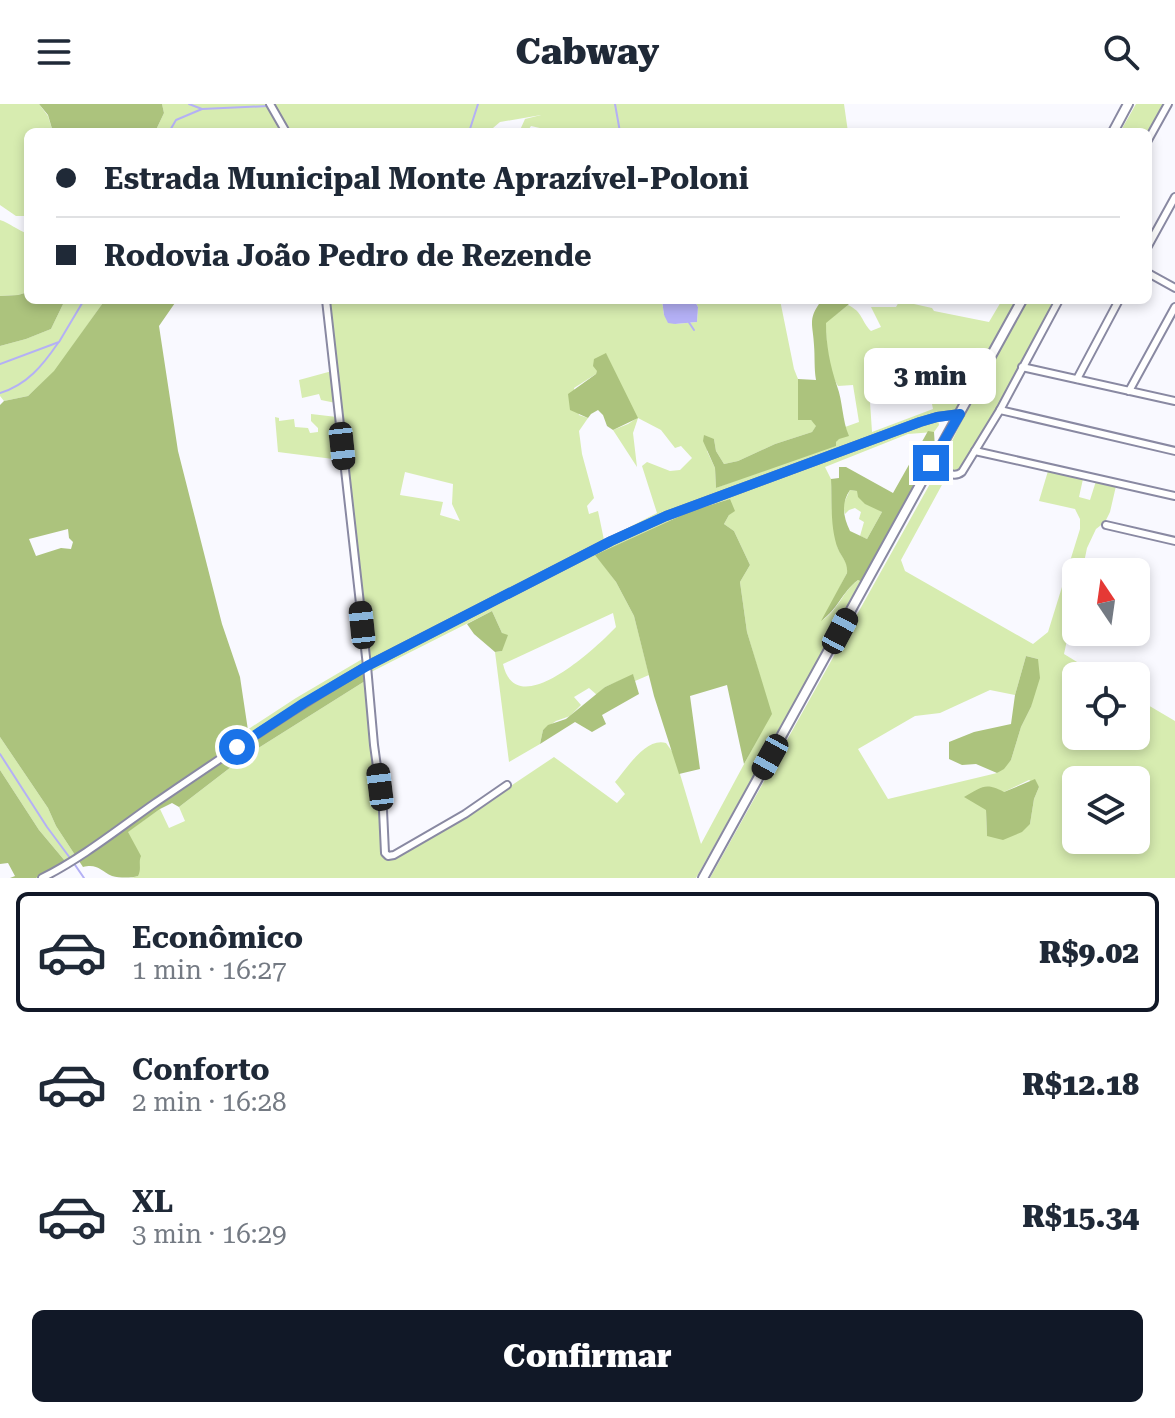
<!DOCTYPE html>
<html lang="pt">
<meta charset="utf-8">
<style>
body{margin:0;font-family:"Roboto Serif",serif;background:#f2f2f3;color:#1f2937;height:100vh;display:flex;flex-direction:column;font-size:30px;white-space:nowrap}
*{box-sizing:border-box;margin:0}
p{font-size:26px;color:#747a83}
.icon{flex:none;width:44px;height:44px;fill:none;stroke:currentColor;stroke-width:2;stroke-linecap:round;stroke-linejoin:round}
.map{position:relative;height:774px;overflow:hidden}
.panel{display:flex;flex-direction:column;background:#fff;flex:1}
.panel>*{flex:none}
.banner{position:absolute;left:24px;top:24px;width:1128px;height:176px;border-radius:12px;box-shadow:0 4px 12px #0003;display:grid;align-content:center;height:176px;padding:0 32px;background:#fff}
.needle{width:52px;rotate:347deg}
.fabs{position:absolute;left:1062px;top:454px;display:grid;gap:16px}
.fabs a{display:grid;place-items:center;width:88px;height:88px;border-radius:12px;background:#fff;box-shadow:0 4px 12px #0003;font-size:40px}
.end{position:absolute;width:36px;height:36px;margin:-18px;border:10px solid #1a73e8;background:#fff;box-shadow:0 0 0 4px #fff}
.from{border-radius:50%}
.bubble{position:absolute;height:56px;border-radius:12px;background:#fff;box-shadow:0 4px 12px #0003;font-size:26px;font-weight:800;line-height:56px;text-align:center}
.car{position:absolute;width:24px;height:48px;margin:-24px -12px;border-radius:10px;box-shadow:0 0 6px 2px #0007;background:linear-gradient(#222 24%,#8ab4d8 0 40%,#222 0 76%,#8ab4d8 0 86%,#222 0)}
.banner b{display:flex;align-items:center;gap:28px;height:76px;font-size:30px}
.banner b+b{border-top:2px solid #e0e1e3}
.banner i{width:20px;height:20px;background:#1f2937}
ul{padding:14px 0 0;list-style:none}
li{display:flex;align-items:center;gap:24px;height:120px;margin:0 16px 12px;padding:0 16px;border:4px solid transparent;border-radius:12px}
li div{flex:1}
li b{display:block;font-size:30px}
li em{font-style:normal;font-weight:800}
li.on{border-color:#111827}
li>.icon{width:72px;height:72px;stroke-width:1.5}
.primary-button{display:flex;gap:16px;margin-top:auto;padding:16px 32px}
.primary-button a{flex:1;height:92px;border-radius:12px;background:#111827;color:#fff;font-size:32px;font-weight:800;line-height:92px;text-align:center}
header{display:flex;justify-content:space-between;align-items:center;height:104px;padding:0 32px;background:#fff;font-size:36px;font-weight:800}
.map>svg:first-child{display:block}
.green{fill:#d7ecb0;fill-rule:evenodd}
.forest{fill:#acc37d;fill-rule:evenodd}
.water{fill:#b4b0f5}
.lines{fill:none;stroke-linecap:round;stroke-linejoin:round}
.stream{stroke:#b4b0f5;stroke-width:2}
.minor-casing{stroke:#8989a2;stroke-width:10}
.major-casing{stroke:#8989a2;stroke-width:12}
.minor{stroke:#fff;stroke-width:6}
.major{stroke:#fff;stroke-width:8}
.route{stroke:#1a73e8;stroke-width:10}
</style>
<header><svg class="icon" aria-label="menu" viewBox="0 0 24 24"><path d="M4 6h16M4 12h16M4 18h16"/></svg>Cabway<svg class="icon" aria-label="search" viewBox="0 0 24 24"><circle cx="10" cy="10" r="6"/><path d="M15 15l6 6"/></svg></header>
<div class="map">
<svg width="1175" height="774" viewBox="0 0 1175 774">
<rect width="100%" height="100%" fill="#f9f9ff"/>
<g class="green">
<path d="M0,0h39l9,12 5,16h-25v84h-12l-16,-11z"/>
<path d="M162,0h105l16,28h-128l9,-19z"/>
<path d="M274,0h570l4,28h-300l-4,-3 -13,-3 -4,6 -7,-2 5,-11 16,-4 -41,7 -7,6v4h-204l-10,-16z"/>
<path d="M1136,0h29l-17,30v-2h-28z"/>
<path d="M0,116c10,3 17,10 28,14v58l-10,3 -18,1z"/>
<path d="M65,196h40l-50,71 -27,25 -24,5 -4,-5v-50l26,-7 25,-10z"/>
<path d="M328,196h334l2,15 11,9 22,-2 1,-15 -4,-7h86l14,69 4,10v41h13l6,5 -5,7 -37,12 -37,17 -14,3 -8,-13 -2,-12 -7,12 8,17 1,20 120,-46 9,-15 14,-5 -6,-37 -15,1c-11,-18 -12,-43 -12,-64l22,-17c15,7 13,16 23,26l10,-4 -10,-20h25l4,-7h14v4l18,4 2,3 55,11 13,-22h16l-58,109 -23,5 -272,100 -293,147 -4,-5zM606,250l31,64 -9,6 -15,6 24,37 -4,-34 5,-15 23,12 14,18 6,-2 11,12 -12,12 -10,1 -23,-9 -5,4 15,47 -53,27 -6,-29 -9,3 -2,-8 7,-8 -12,-44 -3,-23 9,-13 -9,-3 -5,-27 22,-14zM908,277l22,1c6,9 13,4 10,18l-8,4 1,5 -61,23 -2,-30 13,-5 3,-11zM405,368l48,12 -1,20 8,17 -20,-6 3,-13 -43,-7z"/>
<path d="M1028,196h28c-31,58 -61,117 -99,172l-8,-1 -6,-5v-6l21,-44z"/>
<path d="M332,267l4,32 -15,-3 -2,-6 -17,4 -3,-18z"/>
<path d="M311,310l26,3 4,43 -63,-8 -3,-35 4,1v3l15,-2 1,8 13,1 2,5 8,-1v-4l-7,-7z"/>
<path d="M938,315l1,6 -5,7 -26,2 -83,33 6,12 1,36 6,34 10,17 -1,7 -24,47c15,-10 20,-29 35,-40l4,2 -166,296h-565l7,-2 -11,-44 33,-23 9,19 16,-7 -6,-14 65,-50 121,-76 6,65 16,111 79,-41 88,-59 63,46 8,-9 -10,-12c12,-14 31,-45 51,-39l8,11 27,90 70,-130 -24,-82 -7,-50 10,-17 -16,-34 -10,-7 5,-9 1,-16 -39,12 -95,44 20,27 18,34 15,59 -14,6 -2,-6 -28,12 -8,8 -8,-7 -15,9 7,8 -11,11 -14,5 -13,9 -3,14 -31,18 -14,-110 7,-1v-18l-10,-22 -123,62v-5l243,-125 55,-26 253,-93zM613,509l3,14c-19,20 -100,97 -113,37z"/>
<path d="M1048,367l35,8 -4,18 11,3 6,-19 20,5 -6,26 -5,10 -9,7 -9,19 -5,24h-6v26l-12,56 36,22h-24v60h60v-38l39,23v157h-465l226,-405 4,-1 12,5 -1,3 -8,3 -42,77 4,11 128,73 15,-12 32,-103v-10l-5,-10 -36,-8zM1026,552l12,3 -7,48 -10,20 -10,33 -14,13 -109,26 -30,-50 57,-33 25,-3 50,-23 25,5zM1029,676l10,7 -5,12 -4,25 -43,12 -1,-27 18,-17zM1076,676h60v60h-60z"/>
<path d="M850,386l8,1 14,15 10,6 -15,27 -7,-3 4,-14 -5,-3 2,-7 -6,-4 -6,2 -4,4 -2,-9z"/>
<path d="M364,554l1,6 -2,2 -60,35 -54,36 -2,-7 49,-32z"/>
<path d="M0,633l48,71 8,18 19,29 -10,6 -26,-31 -39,-60z"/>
</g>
<g class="forest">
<path d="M39,0h123l2,9 -9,19h-102l-5,-17z"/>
<path d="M28,188v8h37l-14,29 -25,10 -26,7v-50l18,-1z"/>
<path d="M105,196h72l-18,26 19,125 44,173 18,53 9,60 -174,118 -19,-29 -8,-18 -48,-71v-332l4,-4 24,-5 26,-25zM68,425l1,9 4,4 -2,7 -10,-1 -25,8 -7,-17z"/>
<path d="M822,196h30l-4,5 -22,18c0,22 4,42 11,63 6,16 5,34 12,50l-10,3 -3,3v4l-120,42 -1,-20 -12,-27 1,-6 10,4 2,12 8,13 14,-3 37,-17 37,-12 4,-6 -5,-6h-13v-41l18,1c-2,-12 -1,-23 -2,-35 -1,-21 -7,-26 8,-45z"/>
<path d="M606,249l32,65 -25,12 -6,-4 -4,-11 -5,-5 -7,4 -3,4 -18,-8 -2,-16 28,-20 1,-3 -4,-5 1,-7z"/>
<path d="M928,327l6,1 1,16 -73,134 -4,-2c-16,12 -20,29 -37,41l26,-48c1,-11 -5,-15 -9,-24 -8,-21 -6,-47 -7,-70l8,-1v-11h7l47,26zM850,386l7,1 1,6 7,7 17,8 -15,27 -17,-8c-7,-14 -9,-28 0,-41z"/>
<path d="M730,395l5,12 -6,4 -5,9 10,7 16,34 -10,17 7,50 25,82 -28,50 -17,-79 -37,11 10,73 -21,5 -25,-78 -20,-80 -18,-34 -21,-27 96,-44z"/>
<path d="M492,507l10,22 6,2 -6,16 -7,1 -21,-18 -7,-10z"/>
<path d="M1026,552l12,3 2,19 -9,29 -10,20 -10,33 -7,9 -7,4 -21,-9 -14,1 -13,-6v-17l25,-10 37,-8 4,-29z"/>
<path d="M361,569l4,2v6l-121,76 -65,50 -7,-4 -12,6 -32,23 13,24c-3,7 1,12 -3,20 -7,2 -18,2 -26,0 -11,-5 -15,-13 -29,-9l-6,-9c94,-63 186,-128 284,-185z"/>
<path d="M633,570l6,20 -37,21 4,9 -14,8 -17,-10 -35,22 3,-14 5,-5 18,-6 39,-32z"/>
<path d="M0,666l39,60 26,31 -29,17h-26l5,-2 -7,-13 -8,1z"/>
<path d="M1035,675l4,8 -5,12 -4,25 -8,8 -19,8 -16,-4 -1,-26 -22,-13c18,-10 21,-15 40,-5z"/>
</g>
<path class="water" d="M662,196h32l4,7 -1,15 -22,2 -7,-1 -4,-8z"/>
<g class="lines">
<g class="stream">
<path d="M189,0l13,5"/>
<path d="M615,0l5,28"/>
<path d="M169,28l7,-12 26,-11 66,-3"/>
<path d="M469,28l9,-28"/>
<path d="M688,217l6,9"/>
<path d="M0,260l59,-22 25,-42"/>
<path d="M0,289c27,-8 43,-28 58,-50"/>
<path d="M0,650l47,73 23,31"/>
<path d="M73,758l11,16"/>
</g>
<g class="minor-casing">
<g id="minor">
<path d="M270,0l16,28"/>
<path d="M1148,36l20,-36"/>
<path d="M1148,142l27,-49"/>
<path d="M1148,169l27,15"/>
<path d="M326,196l41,366 7,79 9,65 2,43 3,3 6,-1 71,-41 42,-29"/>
<path d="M1022,263l153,34"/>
<path d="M1077,275l42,-79"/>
<path d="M1129,287l46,-84"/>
<path d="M1000,306l175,41"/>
<path d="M975,347l200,45"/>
<path d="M931,359c10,5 21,17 31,9l38,-62 59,-110"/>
<path d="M1106,421l69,16"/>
<path d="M42,774c40,-20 76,-49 113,-75 69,-47 139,-95 212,-137l244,-125 55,-25 254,-94 17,-5 23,-3"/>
</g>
</g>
<g class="major-casing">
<g id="major">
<path d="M1113,28l15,-28"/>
<path d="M703,774l319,-578"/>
</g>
</g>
<use href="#minor" class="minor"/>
<use href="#major" class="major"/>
</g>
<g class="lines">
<path class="route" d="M237,643l67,-44 63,-37 244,-125 55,-25 254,-94 17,-5 23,-3 -29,49"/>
</g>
</svg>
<div class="fabs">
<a><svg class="needle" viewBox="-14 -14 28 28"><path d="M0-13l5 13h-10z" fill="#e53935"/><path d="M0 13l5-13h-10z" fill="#747a83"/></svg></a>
<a><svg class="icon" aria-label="locate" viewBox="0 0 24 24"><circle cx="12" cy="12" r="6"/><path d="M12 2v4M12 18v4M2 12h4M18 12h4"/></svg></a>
<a><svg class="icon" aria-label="layers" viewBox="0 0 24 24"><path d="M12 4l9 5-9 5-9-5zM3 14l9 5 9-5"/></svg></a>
</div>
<i class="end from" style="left:237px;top:643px"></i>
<i class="end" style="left:931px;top:359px"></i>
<div class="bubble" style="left:864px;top:244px;width:132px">3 min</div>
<i class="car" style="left:342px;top:342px;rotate:174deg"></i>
<i class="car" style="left:362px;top:521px;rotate:354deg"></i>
<i class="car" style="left:840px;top:527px;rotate:28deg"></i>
<i class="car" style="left:770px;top:653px;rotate:209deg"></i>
<i class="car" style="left:380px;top:683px;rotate:353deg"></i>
<div class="banner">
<b><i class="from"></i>Estrada Municipal Monte Aprazível-Poloni</b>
<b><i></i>Rodovia João Pedro de Rezende</b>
</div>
</div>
<section class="panel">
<ul>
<li class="on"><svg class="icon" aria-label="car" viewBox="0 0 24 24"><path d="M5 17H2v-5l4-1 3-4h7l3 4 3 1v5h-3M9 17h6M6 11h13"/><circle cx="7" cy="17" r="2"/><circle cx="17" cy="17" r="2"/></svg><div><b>Econômico</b><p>1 min · 16:27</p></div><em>R$9.02</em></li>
<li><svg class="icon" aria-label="car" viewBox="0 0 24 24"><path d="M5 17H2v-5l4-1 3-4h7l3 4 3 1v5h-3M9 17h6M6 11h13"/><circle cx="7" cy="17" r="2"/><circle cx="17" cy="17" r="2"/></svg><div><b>Conforto</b><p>2 min · 16:28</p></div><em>R$12.18</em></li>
<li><svg class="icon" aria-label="car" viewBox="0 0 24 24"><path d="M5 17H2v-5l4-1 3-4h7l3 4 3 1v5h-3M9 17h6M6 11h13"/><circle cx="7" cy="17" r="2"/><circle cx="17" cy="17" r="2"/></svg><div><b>XL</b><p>3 min · 16:29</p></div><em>R$15.34</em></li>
</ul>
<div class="primary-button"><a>Confirmar</a></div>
</section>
